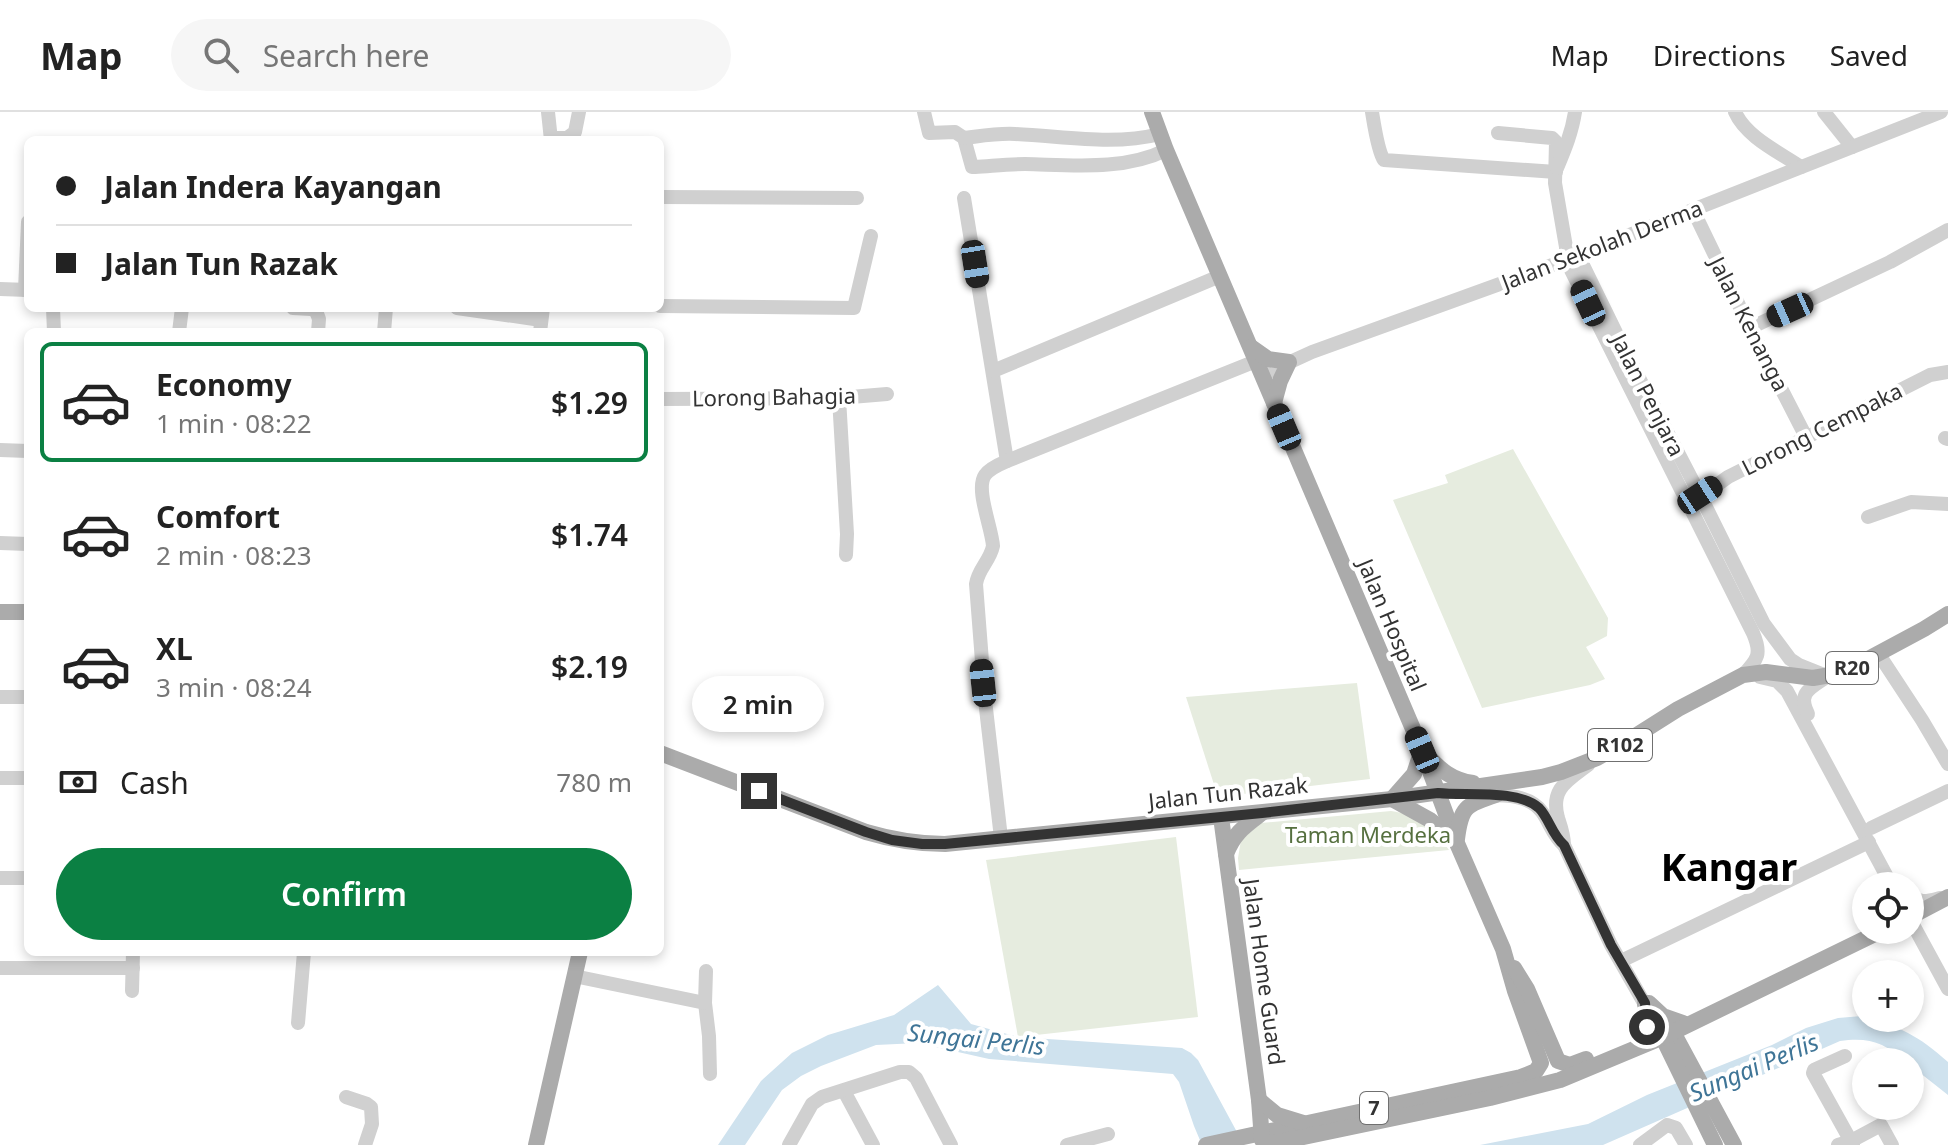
<!DOCTYPE html>
<meta charset="utf-8">
<style>
body{margin:0;font-family:"Noto Sans",sans-serif;background:#f6f6f6;color:#222;height:100vh;display:flex;flex-direction:column;font-size:30px;white-space:nowrap}
*{box-sizing:border-box;margin:0}
p{font-size:26px;color:#767676}
.icon{flex:none;width:44px;height:44px;fill:none;stroke:currentColor;stroke-width:2;stroke-linecap:round;stroke-linejoin:round}
.map{position:relative;flex:1;overflow:hidden}
.sheet{position:absolute;left:24px;top:216px;width:640px;height:628px;display:flex;flex-direction:column;background:#fff;border-radius:12px;box-shadow:0 4px 12px #0003}
.sheet>*{flex:none}
.hud{position:absolute;left:24px;top:24px;width:640px;height:176px;border-radius:12px;box-shadow:0 4px 12px #0003;display:grid;align-content:center;height:176px;padding:0 32px;background:#fff}
.tools{position:absolute;left:1852px;top:760px;display:grid;gap:16px}
.tools a{display:grid;place-items:center;width:72px;height:72px;border-radius:50%;background:#fff;box-shadow:0 4px 12px #0003;font-size:40px}
.end{position:absolute;width:36px;height:36px;margin:-18px;border:10px solid #333;background:#fff;box-shadow:0 0 0 4px #fff}
.from{border-radius:50%}
.bubble{position:absolute;height:56px;border-radius:28px;background:#fff;box-shadow:0 4px 12px #0003;font-size:26px;font-weight:600;line-height:56px;text-align:center}
.car{position:absolute;width:24px;height:48px;margin:-24px -12px;border-radius:10px;box-shadow:0 0 6px 2px #0007;background:linear-gradient(#222 24%,#8ab4d8 0 40%,#222 0 76%,#8ab4d8 0 86%,#222 0)}
.hud b{display:flex;align-items:center;gap:28px;height:76px;font-size:30px}
.hud b+b{border-top:2px solid #e0e0e0}
.hud i{width:20px;height:20px;background:#222}
ul{padding:14px 0 0;list-style:none}
li{display:flex;align-items:center;gap:24px;height:120px;margin:0 16px 12px;padding:0 16px;border:4px solid transparent;border-radius:12px}
li div{flex:1}
li b{display:block;font-size:30px}
li em{font-style:normal;font-weight:600}
li.active{border-color:#0b8043}
li>.icon{width:72px;height:72px;stroke-width:1.5}
.pay{display:flex;align-items:center;gap:20px;height:88px;padding:0 32px;font-size:30px}
.pay p{margin-inline-start:auto}
.cta{display:flex;gap:16px;margin-top:auto;padding:16px 32px}
.cta a{flex:1;height:92px;border-radius:48px;background:#0b8043;color:#fff;font-size:32px;font-weight:600;line-height:92px;text-align:center}
header{display:flex;align-items:center;gap:48px;box-sizing:border-box;height:112px;padding:0 40px;background:#fff;border-bottom:2px solid #e0e0e0}
header strong{font-size:38px}
nav{display:flex;gap:44px;margin-inline-start:auto;font-size:28px}
.search{width:560px;height:72px;background:#f6f6f6;display:flex;align-items:center;gap:20px;box-sizing:border-box;padding:0 28px;border-radius:44px;color:#767676;font-size:30px}
.map>svg:first-child{display:block}
.green{fill:#e6ecdf}
.water{fill:#cfe2ee}
.lines{fill:none;stroke-linecap:round;stroke-linejoin:round}
.minor{stroke:#d0d0d0;stroke-width:14}
.major{stroke:#ababab;stroke-width:16}
.route{stroke:#333;stroke-width:10}
.labels{text-anchor:middle;stroke-width:8;stroke-linejoin:round;paint-order:stroke}
.shield{fill:#fff;stroke:#707070;stroke-width:2}
.shield-label{font-size:20px;font-weight:bold;fill:#333}
.street-label{font-size:22px;fill:#333;stroke:#fff}
.park-label{font-size:22px;fill:#56703f;stroke:#fff}
.water-label{font-size:24px;font-style:italic;fill:#3f7597;stroke:#fff}
.town-label{font-size:38px;font-weight:bold;fill:#000;stroke:#fff}
</style>
<header>
<strong>Map</strong>
<div class="search"><svg class="icon" aria-label="search" viewBox="0 0 24 24"><circle cx="10" cy="10" r="6"/><path d="M15 15l6 6"/></svg>Search here</div>
<nav><a>Map</a><a>Directions</a><a>Saved</a></nav>
</header>
<div class="map">
<svg width="1948" height="1033" viewBox="0 0 1948 1033">
<rect width="100%" height="100%" fill="#fff"/>
<g class="green">
<path d="M1513,337l95,169 -1,18 -21,11 19,32 -15,6 -108,23 -89,-208 55,-17 -3,-8z"/>
<path d="M1357,571l13,96 -152,18 -32,-100z"/>
<path d="M1391,699c25,3 44,19 58,39l-210,20 -1,-12 3,-18 20,-17z"/>
<path d="M1176,725l22,180 -180,20 -32,-177z"/>
</g>
<g class="water">
<path d="M938,873l33,39 47,13 164,11 9,5 7,7 46,85h-42l-8,-19 -15,-44 -6,-8 -184,-15 -71,-16 -42,2 -55,21 -20,10 -19,14 -37,55h-27l43,-64 31,-28 36,-18 66,-20z"/>
<path d="M1862,904c38,11 56,19 86,46v33l-38,-30v-3h-3c-23,-19 -37,-25 -67,-21l-237,104h-123l108,-21 59,-29 125,-50 34,-17 32,-10z"/>
</g>
<g class="lines">
<g class="minor">
<path d="M548,0l3,28"/>
<path d="M924,0l5,21 26,-1 9,6 8,29h3c17,-1 33,-3 50,-3 46,1 99,7 141,-14"/>
<path d="M1372,0c2,12 6,40 12,48l172,12"/>
<path d="M1735,0c11,25 44,40 66,55"/>
<path d="M1824,0l28,35"/>
<path d="M1498,21l54,5 4,4 -1,41 11,64v13l187,373c9,21 5,26 -10,42"/>
<path d="M551,26h16l8,-6 4,-20"/>
<path d="M964,26c17,-2 34,-5 51,-4 49,2 97,12 145,0"/>
<path d="M1557,56c8,-19 15,-36 18,-56"/>
<path d="M660,85l197,1"/>
<path d="M964,86l43,263"/>
<path d="M1693,98l57,118 56,109"/>
<path d="M1578,143l48,98 74,142 64,129 26,35 9,6 25,10"/>
<path d="M0,177l28,1"/>
<path d="M25,178l3,-68"/>
<path d="M660,194l194,2 17,-72"/>
<path d="M53,196l1,24"/>
<path d="M293,196l18,1 5,2 3,8 -1,13"/>
<path d="M457,196l84,12"/>
<path d="M1750,216l140,-66 58,-32"/>
<path d="M179,220l3,-24"/>
<path d="M384,220l2,-24"/>
<path d="M540,220l3,-24"/>
<path d="M993,259l227,-95"/>
<path d="M1262,263l50,-23 254,-92 375,-148"/>
<path d="M839,286l8,136 -1,21"/>
<path d="M660,287l179,-1 48,-4"/>
<path d="M1945,326l3,1"/>
<path d="M0,338l28,1"/>
<path d="M1696,388l32,-23 202,-102 18,-3"/>
<path d="M1868,405l43,-15 37,2"/>
<path d="M0,431l28,1"/>
<path d="M1878,541l44,67 26,44"/>
<path d="M1760,565l17,4 10,10 105,195"/>
<path d="M0,585h28"/>
<path d="M1808,602c-11,-22 3,-26 20,-38"/>
<path d="M0,666h28"/>
<path d="M1487,683c18,0 43,0 55,17 8,11 11,24 22,33l47,100 48,84"/>
<path d="M1871,716l77,-37"/>
<path d="M1001,726l-16,-138 -9,-116c2,-15 14,-23 17,-38 -1,-18 -18,-57 -8,-71 5,-7 15,-11 22,-14l249,-100"/>
<path d="M1564,733c0,-10 -3,-18 -6,-27 -8,-29 9,-37 30,-53"/>
<path d="M0,766h28"/>
<path d="M1910,783c10,9 18,6 30,3"/>
<path d="M1910,807l38,70"/>
<path d="M1621,849l248,-119"/>
<path d="M0,856h133"/>
<path d="M574,864l131,27 4,33 1,38"/>
<path d="M132,879l1,-39"/>
<path d="M705,891l1,-32"/>
<path d="M298,911l6,-71"/>
<path d="M1845,944l-31,14 -1,3 40,72"/>
<path d="M844,979l29,54"/>
<path d="M346,985l21,7 4,3 1,17 -7,21"/>
<path d="M789,1033l23,-41 10,-7 78,-25h9l7,6 35,67"/>
<path d="M1067,1033l41,-11"/>
<path d="M1640,1033l27,-20 9,3 10,17"/>
<path d="M1838,1033l13,-4 30,-16 11,20"/>
</g>
<g class="major">
<path d="M1152,0l14,38 256,600 34,91 47,108 12,42 26,72 -5,8 -15,6 -315,68"/>
<path d="M1251,235l17,12 21,3 -9,19 -6,22"/>
<path d="M0,500h28"/>
<path d="M660,641l206,79c27,8 51,12 79,12l447,-45 150,-22 19,-5 36,-14 32,-18 49,-31 65,-34 23,-3 47,6 29,-5 82,-44 24,-15"/>
<path d="M1426,642c14,16 26,26 47,29"/>
<path d="M1392,687l38,21 25,20"/>
<path d="M1392,687l22,-25 8,-24"/>
<path d="M1221,705l38,283 3,40"/>
<path d="M1457,727c4,-32 8,-34 39,-44"/>
<path d="M1226,742c8,-21 19,-28 36,-41"/>
<path d="M1910,805l38,-20"/>
<path d="M1514,856l13,21 31,72 12,4 16,-6"/>
<path d="M1645,891h4l14,13 20,7"/>
<path d="M1663,916l10,4 61,113"/>
<path d="M1659,918l56,115"/>
<path d="M1643,924l4,-16 -2,-17"/>
<path d="M1259,988l18,15 26,8"/>
<path d="M536,1033l44,-193"/>
<path d="M1265,1033l225,-47 70,-18 103,-43 220,-107"/>
</g>
</g>
<g class="lines">
<path class="route" d="M759,679l107,41 26,8 30,4h23l317,-31 176,-20c28,3 80,-4 101,15 10,10 13,27 25,37l47,100 34,58 2,24"/>
</g>
<g class="labels">
<g class="shield">
<rect x="1826" y="540" width="52" height="32" rx="6"/>
<rect x="1588" y="617" width="64" height="32" rx="6"/>
<rect x="1360" y="980" width="28" height="32" rx="6"/>
</g>
<g class="shield-label">
<text x="1852" y="563">R20</text>
<text x="1620" y="640">R102</text>
<text x="1374" y="1003">7</text>
</g>
<g class="street-label">
<text transform="translate(1602 133) rotate(-21)" y="8">Jalan Sekolah Derma</text>
<text transform="translate(1749 212) rotate(63)" y="8">Jalan Kenanga</text>
<text transform="translate(1648 283) rotate(63)" y="8">Jalan Penjara</text>
<text transform="translate(774 285) rotate(-1)" y="8">Lorong Bahagia</text>
<text transform="translate(1822 317) rotate(-27)" y="8">Lorong Cempaka</text>
<text transform="translate(1392 513) rotate(67)" y="8">Jalan Hospital</text>
<text transform="translate(1228 681) rotate(-6)" y="8">Jalan Tun Razak</text>
<text transform="translate(1264 860) rotate(82)" y="8">Jalan Home Guard</text>
</g>
<g class="park-label">
<text x="1368" y="731">Taman Merdeka</text>
</g>
<g class="water-label">
<text transform="translate(976 928) rotate(6)" y="8">Sungai Perlis</text>
<text transform="translate(1754 956) rotate(-23)" y="8">Sungai Perlis</text>
</g>
<g class="town-label">
<text x="1729" y="769">Kangar</text>
</g>
</g>
</svg>
<div class="tools">
<a><svg class="icon" aria-label="locate" viewBox="0 0 24 24"><circle cx="12" cy="12" r="6"/><path d="M12 2v4M12 18v4M2 12h4M18 12h4"/></svg></a>
<a>+</a>
<a>−</a>
</div>
<i class="end from" style="left:1647px;top:915px"></i>
<i class="end" style="left:759px;top:679px"></i>
<div class="bubble" style="left:692px;top:564px;width:132px">2 min</div>
<i class="car" style="left:975px;top:152px;rotate:171deg"></i>
<i class="car" style="left:1588px;top:191px;rotate:335deg"></i>
<i class="car" style="left:1790px;top:198px;rotate:246deg"></i>
<i class="car" style="left:1284px;top:315px;rotate:337deg"></i>
<i class="car" style="left:1700px;top:383px;rotate:57deg"></i>
<i class="car" style="left:983px;top:571px;rotate:354deg"></i>
<i class="car" style="left:1422px;top:638px;rotate:337deg"></i>
<div class="hud">
<b><i class="from"></i>Jalan Indera Kayangan</b>
<b><i></i>Jalan Tun Razak</b>
</div>
<section class="sheet">
<ul>
<li class="active"><svg class="icon" aria-label="car" viewBox="0 0 24 24"><path d="M5 17H2v-5l4-1 3-4h7l3 4 3 1v5h-3M9 17h6M6 11h13"/><circle cx="7" cy="17" r="2"/><circle cx="17" cy="17" r="2"/></svg><div><b>Economy</b><p>1 min · 08:22</p></div><em>$1.29</em></li>
<li><svg class="icon" aria-label="car" viewBox="0 0 24 24"><path d="M5 17H2v-5l4-1 3-4h7l3 4 3 1v5h-3M9 17h6M6 11h13"/><circle cx="7" cy="17" r="2"/><circle cx="17" cy="17" r="2"/></svg><div><b>Comfort</b><p>2 min · 08:23</p></div><em>$1.74</em></li>
<li><svg class="icon" aria-label="car" viewBox="0 0 24 24"><path d="M5 17H2v-5l4-1 3-4h7l3 4 3 1v5h-3M9 17h6M6 11h13"/><circle cx="7" cy="17" r="2"/><circle cx="17" cy="17" r="2"/></svg><div><b>XL</b><p>3 min · 08:24</p></div><em>$2.19</em></li>
</ul>
<div class="pay"><svg class="icon" aria-label="cash" viewBox="0 0 24 24"><path d="M3 7h18v10H3z"/><circle cx="12" cy="12" r="2"/></svg>Cash<p>780 m</p></div>
<div class="cta"><a>Confirm</a></div>
</section>
</div>
